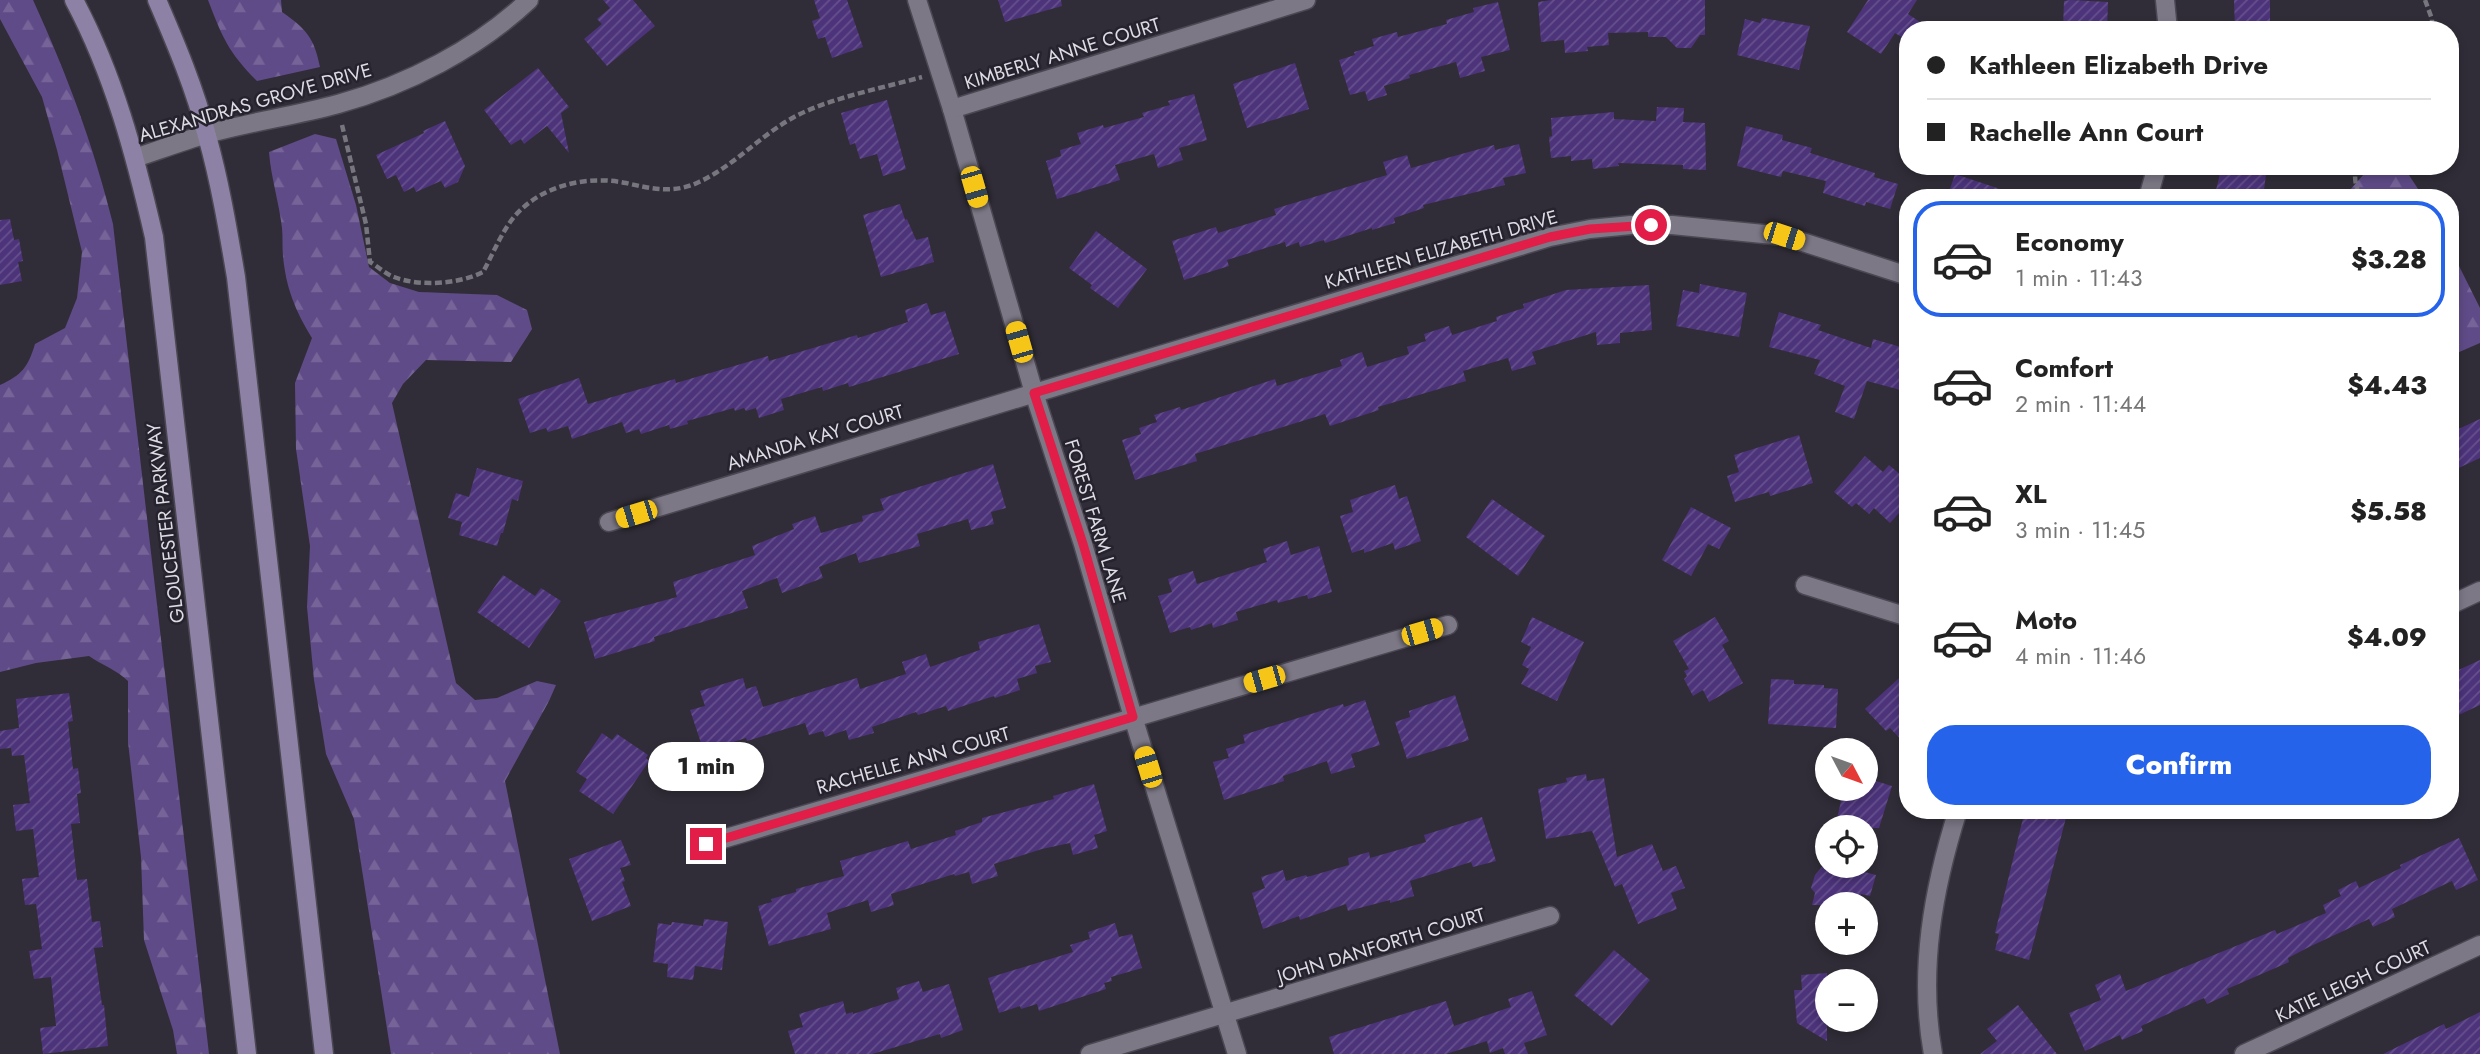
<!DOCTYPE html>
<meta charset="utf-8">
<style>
body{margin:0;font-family:Jost,sans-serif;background:#f6f6f6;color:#222;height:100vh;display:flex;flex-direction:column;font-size:26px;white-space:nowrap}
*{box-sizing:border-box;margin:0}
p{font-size:23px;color:#767676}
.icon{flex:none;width:38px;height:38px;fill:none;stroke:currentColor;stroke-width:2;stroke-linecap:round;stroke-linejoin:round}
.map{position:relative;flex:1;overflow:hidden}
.details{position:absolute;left:1899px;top:189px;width:560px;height:630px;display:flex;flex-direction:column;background:#fff;border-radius:28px;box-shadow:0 4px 10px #0003}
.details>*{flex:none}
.hud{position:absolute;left:1899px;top:21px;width:560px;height:154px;border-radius:28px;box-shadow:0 4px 10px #0003;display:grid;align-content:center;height:154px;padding:0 28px;background:#fff}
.needle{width:46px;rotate:131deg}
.tools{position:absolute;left:1815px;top:738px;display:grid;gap:14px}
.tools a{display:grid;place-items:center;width:63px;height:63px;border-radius:50%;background:#fff;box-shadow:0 4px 10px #0003;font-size:35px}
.end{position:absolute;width:32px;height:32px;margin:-16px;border:9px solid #e11d48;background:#fff;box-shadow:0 0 0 4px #fff}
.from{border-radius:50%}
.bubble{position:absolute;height:49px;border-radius:24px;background:#fff;box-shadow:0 4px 10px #0003;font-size:23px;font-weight:800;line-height:49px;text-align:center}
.car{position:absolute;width:21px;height:42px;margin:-21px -10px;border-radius:9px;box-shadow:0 0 5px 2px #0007;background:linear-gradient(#f5c518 24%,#345 0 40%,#f5c518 0 76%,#345 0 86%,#f5c518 0)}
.hud b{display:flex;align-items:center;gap:24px;height:66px;font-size:26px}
.hud b+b{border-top:2px solid #e0e0e0}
.hud i{width:18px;height:18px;background:#222}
ul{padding:12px 0 0;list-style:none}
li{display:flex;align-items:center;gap:21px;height:116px;margin:0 14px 10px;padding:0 14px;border:4px solid transparent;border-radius:28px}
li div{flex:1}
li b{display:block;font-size:26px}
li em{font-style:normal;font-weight:800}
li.active{border-color:#2563eb}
li>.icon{width:63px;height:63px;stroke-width:1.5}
.button{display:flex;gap:14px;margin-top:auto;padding:14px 28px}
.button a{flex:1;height:80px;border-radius:28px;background:#2563eb;color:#fff;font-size:28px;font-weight:800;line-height:80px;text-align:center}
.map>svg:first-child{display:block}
.forest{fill:url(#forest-firs)}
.building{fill:url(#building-hatch)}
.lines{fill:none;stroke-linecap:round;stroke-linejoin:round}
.minor-casing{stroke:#4b4853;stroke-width:21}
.secondary-casing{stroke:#4b4853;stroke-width:21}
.path{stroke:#77757e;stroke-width:4.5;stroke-dasharray:7 3.5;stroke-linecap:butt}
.minor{stroke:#7c7886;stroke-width:18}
.secondary{stroke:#8d82a6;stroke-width:18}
.route{stroke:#e11d48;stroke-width:9}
.labels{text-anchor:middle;stroke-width:5;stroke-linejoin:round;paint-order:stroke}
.street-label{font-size:19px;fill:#dddbe3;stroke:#26232e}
</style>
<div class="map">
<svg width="2480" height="1054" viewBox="0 0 2480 1054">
<defs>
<pattern id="forest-firs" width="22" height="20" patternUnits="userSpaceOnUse" patternTransform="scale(1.75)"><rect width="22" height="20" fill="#5f4b87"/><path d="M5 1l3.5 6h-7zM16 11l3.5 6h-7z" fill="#766498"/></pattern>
<pattern id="building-hatch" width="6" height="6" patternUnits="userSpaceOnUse" patternTransform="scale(1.75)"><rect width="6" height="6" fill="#4c337a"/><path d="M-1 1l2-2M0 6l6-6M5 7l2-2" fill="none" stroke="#65508d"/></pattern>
</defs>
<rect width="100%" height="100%" fill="#302d38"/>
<g class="forest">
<path d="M0,0h33c34,75 60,143 80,224l96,830h-32l-4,-24 -29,-90 -3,-83 -13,-115v-61c-11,-11 -26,-16 -39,-25l-53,7 -36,9v-287c22,-10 28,-18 35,-41l30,-16 12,-30 5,-46 -25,-102 -15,-53 -42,-78z"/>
<path d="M208,0h73l1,12c24,17 32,25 38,55l-63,14c-28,-28 -35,-44 -49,-81z"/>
<path d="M315,134l21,5 20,66 13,62 21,16 29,9 78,3 30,15 5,19 -21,33 -85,-2 -23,24 -11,19 64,280 19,17 22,-2 40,-17 19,4 -7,16 -44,80 55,273h-169l-37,-235 -28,-65 -12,-74 -7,-73 3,-61 -14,-97 -1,-66 17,-45c-17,-28 -26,-50 -29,-82 -1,-9 0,-19 -1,-28 -3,-26 -11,-50 -13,-76z"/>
<path d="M2371,166h30l4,3 19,29h-81z"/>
<path d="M2450,248l30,60v35l-30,13z"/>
</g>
<g class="building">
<path d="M603,0h30l22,26 -48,40 -23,-27 18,-15 -5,-5 13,-11z"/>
<path d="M814,0h33l16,47 -31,11 -7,-21 -7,2 -6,-18 8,-3z"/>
<path d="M998,0h63l1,6 -57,16z"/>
<path d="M1551,0h154v35h-5l-9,13h-14l-11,-11h-18v-5l-40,1 1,12 -22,2 1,4 -23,2 -1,-13 -23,2 -3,-40z"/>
<path d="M1868,0h49l-9,14 12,8 -5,8h-7v11l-13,-8 -14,21 -34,-22z"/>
<path d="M2071,0l37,2 -1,28h-44l1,-29z"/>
<path d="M2234,0h36v30h-35z"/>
<path d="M1498,2l12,48 -29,7 4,14 -25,7 -4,-16 -47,13 1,3 -26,8 3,9 -19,6 -3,-10 -15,4 -11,-35 16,-5 -1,-3 20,-6 -2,-7 25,-7 1,5 49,-13 -1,-4 28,-8 -1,-4z"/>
<path d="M1762,18l48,8 -11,44 -62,-15 8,-36 15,4z"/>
<path d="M1295,63l14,46 -62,19 -14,-44z"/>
<path d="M538,68l31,39 -8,6 8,40 -22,-27 -23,18 -3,-5 -10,6 -27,-35z"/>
<path d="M1194,94l13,46 -28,8 4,12 -25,8 -4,-14 -39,11 5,15 -63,19 -11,-38 15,-5 -1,-6 21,-6 -4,-11 26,-8 1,3 40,-11 -2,-4 28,-8 -2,-4z"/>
<path d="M887,100l19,69 -23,7 -6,-22 -17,5 -5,-16 -5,2 -9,-32z"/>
<path d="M1657,107l27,1 -1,14 22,1 1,47 -23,-1v-4l-65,-2 1,3 -26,3 -1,-10 -21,2v-5l-20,2 -2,-21 3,-1 -1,-18 63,-6v7l42,2z"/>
<path d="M445,121l20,45 -7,16 -13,6 -4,-7 -25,11 -2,-5 -10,5 -8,-17 -9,4 -11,-24 48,-22 -1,-2z"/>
<path d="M1746,126l37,9 -1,5 30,8 -2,5 65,20 -1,4 24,7 -8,25 -24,-7 -1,4 -42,-13 3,-12 -43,-10 -2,6 -44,-11z"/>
<path d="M1519,144l7,29 -23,5 2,7 -82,20 1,3 -30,10 1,5 -23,7v-2l-47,15 -1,-3 -24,7 -1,-5 -13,5 -1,-5 -58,18 2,6 -45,14 -12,-39 44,-14 2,6 58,-18 -2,-6 113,-34 -4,-13 24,-7 4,13 83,-23 1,5z"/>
<path d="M2222,166h45l-4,32h-49z"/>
<path d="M1955,174l60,20v4h-68z"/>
<path d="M900,204l5,16 2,-1 9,21 12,-3 6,25 -53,15 -18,-62z"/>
<path d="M10,219l4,21 5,-1 4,22 -5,1 4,19 -22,4v-65z"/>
<path d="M1096,231l51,38 -29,39 -28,-20 2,-3 -23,-17z"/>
<path d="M1700,284l47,9 -8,44 -63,-11 7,-36 16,3z"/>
<path d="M1649,285l3,45 -32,3v10l-23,2 -1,-13 -64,20 4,12 -24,7 -4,-13 -45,13 3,10 -88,26 1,3 -49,16 -5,-12 -130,40 2,7 -62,19 -13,-40 19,-6 -2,-6 18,-6 -3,-7 26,-8 1,3 94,-31 2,7 65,-20 -2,-6 22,-8 5,15 42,-13 -2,-7 19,-6 -2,-7 25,-8 3,9 45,-14 -1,-4 28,-9 -1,-4 43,-14z"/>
<path d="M927,303l4,12 14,-4 14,43 -110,33 -1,-4 -25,8 -1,-4 -41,12 3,11 -25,8 -3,-10 -10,3 -2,-3 -9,3 -1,-3 -47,13 1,3 -18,5 -1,-4 -28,9 -2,-5 -13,4 -4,-11 -50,17 -4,-13 -20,6 -2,-4 -16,5 -12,-34 61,-21 9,26 87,-25 1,4 92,-27 1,5 88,-26 1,3 50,-16 -3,-12z"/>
<path d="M1779,312l42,13 -3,5 53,18 2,-9 35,10v43l-41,-11 -13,38 -19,-7 10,-26 -31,-12 6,-14 -51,-13z"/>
<path d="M2480,419v39l-30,14v-39z"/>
<path d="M1799,435l14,48 -43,13 -1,-4 -34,10 -8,-26 12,-4 -5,-17z"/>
<path d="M1865,456l18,16 6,-7 19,16v22l-18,20 -16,-15 -5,6 -13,-11 -4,4 -18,-15z"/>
<path d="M993,464l13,44 -15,4 3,12 -23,6 -3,-11 -51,15 3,12 -61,17 -3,-10 -37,14 4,11 -41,15 -5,-15 -35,13 6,17 -94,29 1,4 -60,18 -11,-37 93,-25 -4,-15 82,-27 -3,-9 42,-17 -2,-5 23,-8 6,17 42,-12 -1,-5 22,-6 -4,-11z"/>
<path d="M477,468l46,13 -5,20 -6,-2 -9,34h-2l-4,13 -38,-11 3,-13 -14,-4 8,-25 13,4z"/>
<path d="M1395,485l4,14 8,-3 14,45 -26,9 -2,-7 -29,10v-4l-12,4 -12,-37 13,-4 -3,-12z"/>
<path d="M1492,499l53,37 -27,40 -52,-39z"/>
<path d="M1691,507l40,21 -12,21 -11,-5 -17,32 -29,-16z"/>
<path d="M1287,541l4,14 28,-9 13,46 -24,7 -1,-4 -29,8 -1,-3 -41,12 2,8 -25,8 -1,-5 -21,7 -1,-3 -20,6 -12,-37 14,-4 -4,-13 25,-8 4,13 70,-22 -4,-13z"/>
<path d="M503,575l32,21 6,-8 20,13 -32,47 -52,-36z"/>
<path d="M1532,617l52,25 -27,59 -36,-17 8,-15 -7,-4 9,-18 -10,-5z"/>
<path d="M1715,617l14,24 -7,4 21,38 -34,19 -6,-12 -10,6 -9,-17 3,-3 -3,-5 5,-2 -16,-28z"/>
<path d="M1039,624l12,38 -16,4 2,7 -20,6 3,11 -25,8 -1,-2 -46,15 -2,-5 -28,9 -2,-3 -44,15 2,6 -25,7 -3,-10 -21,7 -2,-6 -14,4 -4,-12 -58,18 -1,-3 -29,9 -2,-5 -13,4 -12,-36 15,-4 -5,-15 43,-13 3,11 10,-3 7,21 94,-29 3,11 46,-15 -4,-12 24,-8 4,13 50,-17 -2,-8z"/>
<path d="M2480,660v45l-30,14v-45z"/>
<path d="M1908,670v77l-18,-19 -4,3 -21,-22z"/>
<path d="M1771,679l23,1v4l30,1v3l14,1 -2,39 -68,-4z"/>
<path d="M69,693l4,28 -5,1 5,47 5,-1 3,25 -4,1 3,29 -9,1 6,56 10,-1 5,43 8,-1 3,26 -9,1 8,57h2l4,41 -65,8 -3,-26 16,-2 -5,-49 -17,2 -5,-28 13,-2 -6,-45 -11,1 -3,-26 17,-2 -6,-48 -17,2 -3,-26 17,-2 -6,-48 -12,1 -1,-8 -11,1v-18l19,-3 -3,-29z"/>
<path d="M1455,695l14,45 -62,19 -12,-37 15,-5 -1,-6z"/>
<path d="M1365,700l15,45 -29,9 4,13 -24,7 -4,-13 -44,15 1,5 -60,19 -11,-38 16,-4 -3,-9 19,-6 -2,-8 100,-31 1,3z"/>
<path d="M602,733l10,7 5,-6 31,21 -2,3 3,3 -36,53 -34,-23 8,-12 -11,-7z"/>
<path d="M1586,774l1,7 17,-3 13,79 35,-13 11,27 13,-5 9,22 -14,5 6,16 -39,15 -16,-40 -7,3 -23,-56 -46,8 -8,-50 29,-7 -1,-4z"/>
<path d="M1866,778l26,8 -13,42h-44l8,-36 23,-3z"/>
<path d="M1094,784l13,47 -13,4 4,13 -25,7 -3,-12 -28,6 -48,15 4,12 -26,8 -3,-12 -14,4 -1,-2 -63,20 3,11 -23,7 -3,-12 -41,13 4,16 -62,17 -11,-40 14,-4 -1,-3 25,-7v-3l48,-13 -4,-15 68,-20 3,8 45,-14 -1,-4 27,-9v-4l72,-19 -1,-3z"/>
<path d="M2025,810h43l-39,150 -34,-10 4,-16 -4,-1z"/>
<path d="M1482,817l14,44 -23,6 -2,-5 -61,19 4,15 -24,7v-3l-42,11 -2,-7 -46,16 -1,-4 -36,13 -11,-36 13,-5 -4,-11 22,-7 3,11 20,-6 1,2 42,-12 -1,-7 21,-6 1,6 56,-16 -2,-7z"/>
<path d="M2459,838l19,42 -22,10 -4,-9 -60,28 3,8 -22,10 -4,-8 -60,28 -21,11 1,4 -62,27 2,5 -22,10 -3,-6 -63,28 2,5 -21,9 -2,-5 -35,16 -16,-38 32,-13 -6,-15 25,-11 6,17 149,-61 2,4 49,-21 -3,-8 18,-9 -3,-6 18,-9 3,7 42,-20 -1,-3z"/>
<path d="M621,840l10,25 -11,3 5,13 -3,1 9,24 -39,15 -23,-62z"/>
<path d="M1826,862l1,4h15l34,9 -6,21 -9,-2 -3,11h-46l3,-12 -4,-5 4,-13z"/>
<path d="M704,919l24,3 -6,48 -27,-4 -2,14 -26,-3 1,-13 -15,-2 5,-39 13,2 1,-3 31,4z"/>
<path d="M1115,923l4,14 13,-3 10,34 -31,9 1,4 -8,2 2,6 -67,22 -2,-7 -16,5 -1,-3 -21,7 -11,-35 85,-26 -3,-7 20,-6 -2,-7z"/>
<path d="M1614,950l36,30 -38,46 -38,-31z"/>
<path d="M1827,973v68l-30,-18 -3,-33h8l-1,-15z"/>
<path d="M919,981l4,11 26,-8 14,46 -22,8 -1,-4 -68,20h-77l-7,-23 15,-4 -4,-13 44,-13 3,13 7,-2v2l46,-15 -3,-11z"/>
<path d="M1532,991l15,44 -23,8 4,11h-23l-2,-6 -13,5 -3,-12 -41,13h-112l-5,-17 117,-36 8,25 57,-19 -3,-8z"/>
<path d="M2018,1005l39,49h-77l17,-13 -10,-12z"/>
<path d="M2480,1012v42h-97l61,-30 2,5z"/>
</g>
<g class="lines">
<g class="minor-casing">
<g id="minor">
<path d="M917,0l35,109 82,284 49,151 50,173 104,337"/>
<path d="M2165,0l3,30"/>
<path d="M952,109l354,-109"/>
<path d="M135,158c24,-8 48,-17 72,-24 43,-12 87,-18 131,-30 69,-19 139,-55 191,-104"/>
<path d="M2148,198l9,-32"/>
<path d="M609,522l941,-285 40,-8 41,-4h41l112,11 124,40"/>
<path d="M1805,585l103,32"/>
<path d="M2450,605l30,-14"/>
<path d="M706,844l742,-219"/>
<path d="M1090,1054l460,-138"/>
<path d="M1933,1054c-15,-83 0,-165 25,-244"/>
<path d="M2244,1054l236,-109"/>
</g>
</g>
<g class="secondary-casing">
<g id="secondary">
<path d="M74,0c40,75 61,155 80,237l93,817"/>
<path d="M157,0c19,44 38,89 50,136 13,46 21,94 29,141l88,777"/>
</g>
</g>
<g class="path">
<path d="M2425,0l7,19v11"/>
<path d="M342,125l24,99 4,38c7,4 16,12 24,15 26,10 65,7 89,-5 10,-18 18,-39 31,-55 27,-32 73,-42 112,-34 26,6 48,11 73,-1 37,-17 64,-50 101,-68 38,-18 83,-26 122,-37"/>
<path d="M2356,166c-2,11 -1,23 6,32"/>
</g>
<use href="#minor" class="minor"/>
<use href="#secondary" class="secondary"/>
</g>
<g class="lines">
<path class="route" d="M706,844l427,-127 -50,-173 -49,-151 516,-156 40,-8 61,-4"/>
</g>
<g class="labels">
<g class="street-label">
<text transform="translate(1062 53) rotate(-17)" y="7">KIMBERLY ANNE COURT</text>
<text transform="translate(255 102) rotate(-16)" y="7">ALEXANDRAS GROVE DRIVE</text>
<text transform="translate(1441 249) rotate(-16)" y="7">KATHLEEN ELIZABETH DRIVE</text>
<text transform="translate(815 437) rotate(-17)" y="7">AMANDA KAY COURT</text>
<text transform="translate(1096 521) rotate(73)" y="7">FOREST FARM LANE</text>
<text transform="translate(165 523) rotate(-97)" y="7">GLOUCESTER PARKWAY</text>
<text transform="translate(913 760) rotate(-16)" y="7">RACHELLE ANN COURT</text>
<text transform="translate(1381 945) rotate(-17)" y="7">JOHN DANFORTH COURT</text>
<text transform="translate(2353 981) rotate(-25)" y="7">KATIE LEIGH COURT</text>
</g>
</g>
</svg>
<div class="tools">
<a><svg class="needle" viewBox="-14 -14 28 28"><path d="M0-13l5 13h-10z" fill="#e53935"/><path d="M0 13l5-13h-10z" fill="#767676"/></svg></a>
<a><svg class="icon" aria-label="locate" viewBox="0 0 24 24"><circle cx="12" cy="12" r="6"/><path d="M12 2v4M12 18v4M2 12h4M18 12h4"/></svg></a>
<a>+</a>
<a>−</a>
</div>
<i class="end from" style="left:1651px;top:225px"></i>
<i class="end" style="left:706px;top:844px"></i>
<div class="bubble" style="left:648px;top:742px;width:116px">1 min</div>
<i class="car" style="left:974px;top:187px;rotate:164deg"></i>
<i class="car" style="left:1784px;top:236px;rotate:108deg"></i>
<i class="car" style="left:1019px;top:342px;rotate:344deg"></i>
<i class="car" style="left:636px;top:514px;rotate:253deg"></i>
<i class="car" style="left:1422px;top:632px;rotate:74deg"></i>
<i class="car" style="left:1264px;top:679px;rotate:254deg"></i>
<i class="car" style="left:1148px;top:767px;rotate:343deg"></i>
<div class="hud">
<b><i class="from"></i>Kathleen Elizabeth Drive</b>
<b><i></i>Rachelle Ann Court</b>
</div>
<section class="details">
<ul>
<li class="active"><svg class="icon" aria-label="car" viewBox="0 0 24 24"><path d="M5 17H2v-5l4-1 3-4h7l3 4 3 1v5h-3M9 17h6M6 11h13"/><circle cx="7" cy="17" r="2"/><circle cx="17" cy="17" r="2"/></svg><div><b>Economy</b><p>1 min · 11:43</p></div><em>$3.28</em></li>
<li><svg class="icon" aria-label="car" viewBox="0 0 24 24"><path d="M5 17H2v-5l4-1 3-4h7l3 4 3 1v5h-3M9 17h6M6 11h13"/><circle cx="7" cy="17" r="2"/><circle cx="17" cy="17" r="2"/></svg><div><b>Comfort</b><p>2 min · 11:44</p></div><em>$4.43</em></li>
<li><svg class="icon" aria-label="car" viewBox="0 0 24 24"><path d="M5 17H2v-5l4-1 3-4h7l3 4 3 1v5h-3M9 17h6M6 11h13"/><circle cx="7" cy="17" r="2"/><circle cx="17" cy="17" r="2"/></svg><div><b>XL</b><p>3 min · 11:45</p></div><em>$5.58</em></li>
<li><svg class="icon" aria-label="car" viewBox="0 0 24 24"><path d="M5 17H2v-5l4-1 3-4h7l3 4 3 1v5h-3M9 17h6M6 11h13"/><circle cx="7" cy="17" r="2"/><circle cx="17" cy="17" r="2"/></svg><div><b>Moto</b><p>4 min · 11:46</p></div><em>$4.09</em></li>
</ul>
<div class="button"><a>Confirm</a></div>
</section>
</div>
